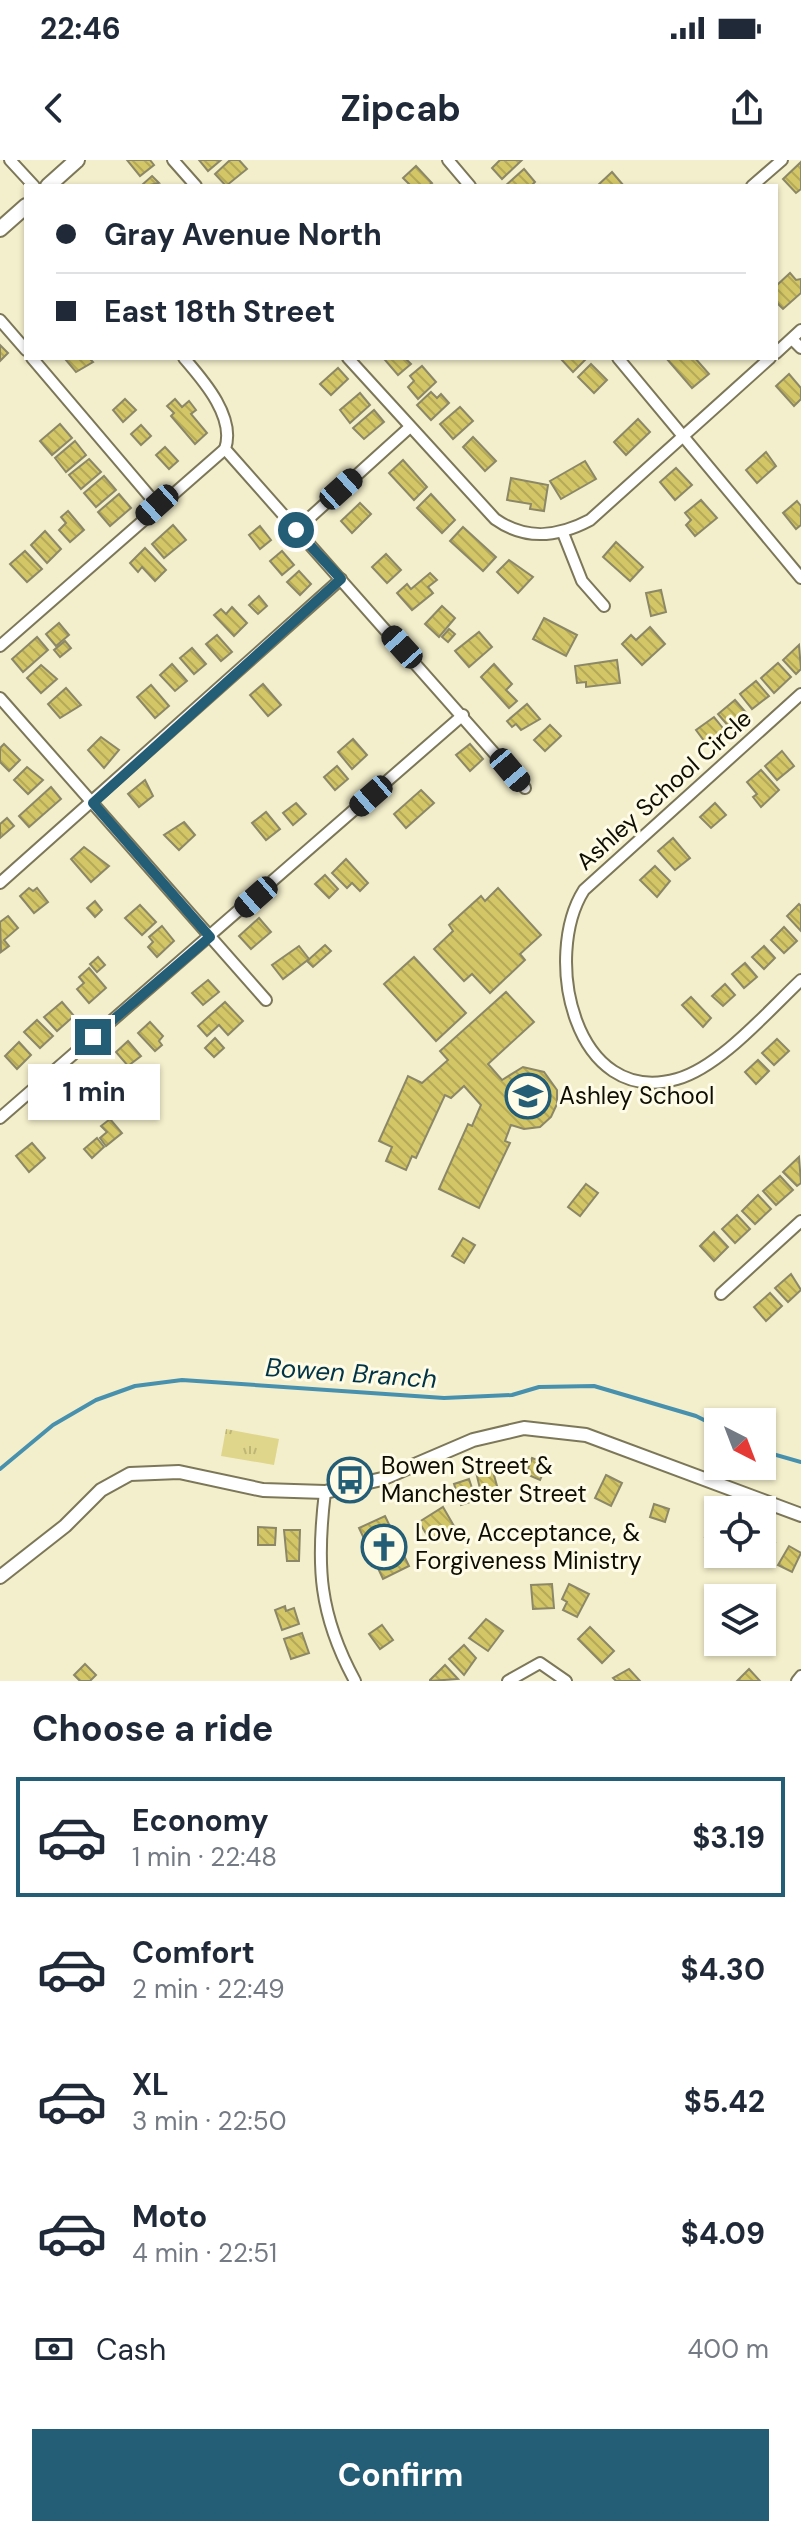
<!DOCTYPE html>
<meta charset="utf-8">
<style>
body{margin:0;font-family:"DM Sans",sans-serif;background:#f2f2f3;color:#1f2937;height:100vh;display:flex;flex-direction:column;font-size:30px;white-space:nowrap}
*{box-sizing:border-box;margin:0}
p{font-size:26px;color:#747a83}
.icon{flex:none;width:44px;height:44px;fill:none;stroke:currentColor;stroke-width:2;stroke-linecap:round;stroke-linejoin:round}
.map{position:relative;height:1521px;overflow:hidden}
.panel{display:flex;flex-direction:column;background:#fff;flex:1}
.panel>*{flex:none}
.banner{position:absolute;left:24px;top:24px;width:754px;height:176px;border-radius:0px;box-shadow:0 2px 6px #0004;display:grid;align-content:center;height:176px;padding:0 32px;background:#fff}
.needle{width:52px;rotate:138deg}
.controls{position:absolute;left:704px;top:1248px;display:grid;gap:16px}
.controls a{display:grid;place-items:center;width:72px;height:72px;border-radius:0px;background:#fff;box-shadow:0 2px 6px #0004;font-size:40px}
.end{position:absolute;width:36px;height:36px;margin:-18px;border:10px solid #235d76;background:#fff;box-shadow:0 0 0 4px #fff}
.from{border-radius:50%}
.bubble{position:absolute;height:56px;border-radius:0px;background:#fff;box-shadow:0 2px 6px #0004;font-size:26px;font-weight:700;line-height:56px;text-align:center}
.car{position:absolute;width:24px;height:48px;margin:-24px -12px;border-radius:10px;box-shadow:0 0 6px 2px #0007;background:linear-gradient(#222 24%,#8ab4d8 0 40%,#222 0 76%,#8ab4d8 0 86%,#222 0)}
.banner b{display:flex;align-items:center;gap:28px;height:76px;font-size:30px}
.banner b+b{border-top:2px solid #e0e1e3}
.banner i{width:20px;height:20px;background:#1f2937}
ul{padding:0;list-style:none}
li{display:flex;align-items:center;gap:24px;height:120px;margin:0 16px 12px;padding:0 16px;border:4px solid transparent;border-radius:0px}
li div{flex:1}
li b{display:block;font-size:30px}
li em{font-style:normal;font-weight:700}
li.active{border-color:#235d76}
li>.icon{width:72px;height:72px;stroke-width:1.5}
h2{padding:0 32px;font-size:36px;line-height:96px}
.pay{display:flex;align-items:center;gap:20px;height:88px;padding:0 32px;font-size:30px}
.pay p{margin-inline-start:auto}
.button{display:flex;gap:16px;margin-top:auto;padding:16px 32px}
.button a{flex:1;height:92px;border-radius:0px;background:#235d76;color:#fff;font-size:32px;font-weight:700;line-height:92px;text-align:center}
.status{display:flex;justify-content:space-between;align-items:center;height:56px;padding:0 40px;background:#fff;direction:ltr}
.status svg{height:22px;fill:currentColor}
header{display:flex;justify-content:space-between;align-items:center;height:104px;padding:0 32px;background:#fff;font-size:36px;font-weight:700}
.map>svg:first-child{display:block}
.park{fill:url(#park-tufts)}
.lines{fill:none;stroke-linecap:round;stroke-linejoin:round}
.stream{stroke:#4791ae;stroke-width:4}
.building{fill:url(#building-back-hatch);stroke:#8b8767;stroke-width:2}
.minor-casing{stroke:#7c7758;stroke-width:14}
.tertiary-casing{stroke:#7c7758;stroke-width:16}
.secondary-casing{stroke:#7c7758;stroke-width:18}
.minor{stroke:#fff;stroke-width:10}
.tertiary{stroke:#fff;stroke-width:12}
.secondary{stroke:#fff;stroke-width:14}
.route{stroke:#235d76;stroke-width:10}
.labels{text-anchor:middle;stroke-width:6;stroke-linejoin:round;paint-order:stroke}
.street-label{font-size:24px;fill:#0e0d03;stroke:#fefce6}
.poi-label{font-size:24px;fill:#0e0d03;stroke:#fefce6;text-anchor:start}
.water-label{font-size:26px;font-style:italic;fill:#023447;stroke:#fefce6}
</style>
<div class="status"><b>22:46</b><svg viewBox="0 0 49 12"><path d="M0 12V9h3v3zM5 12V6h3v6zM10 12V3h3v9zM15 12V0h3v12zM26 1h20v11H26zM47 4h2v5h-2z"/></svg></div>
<header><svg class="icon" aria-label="back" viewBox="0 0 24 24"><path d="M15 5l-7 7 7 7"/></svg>Zipcab<svg class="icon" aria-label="share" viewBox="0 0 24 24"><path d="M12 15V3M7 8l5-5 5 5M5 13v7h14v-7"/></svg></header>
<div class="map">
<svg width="801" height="1521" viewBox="0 0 801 1521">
<defs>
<pattern id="park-tufts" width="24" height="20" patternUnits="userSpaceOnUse" patternTransform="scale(2)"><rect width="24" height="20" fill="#dfd58b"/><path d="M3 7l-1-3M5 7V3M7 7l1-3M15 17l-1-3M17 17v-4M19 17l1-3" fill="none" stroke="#beb676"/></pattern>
<pattern id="building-back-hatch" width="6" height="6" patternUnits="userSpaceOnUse" patternTransform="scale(2)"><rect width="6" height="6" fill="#d3c667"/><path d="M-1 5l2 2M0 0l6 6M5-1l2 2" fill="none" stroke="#b4a958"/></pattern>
</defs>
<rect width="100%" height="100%" fill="#f3efcc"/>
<path class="park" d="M226,1269l53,10 -5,26 -53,-9z"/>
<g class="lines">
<g class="stream">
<path d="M762,1291l39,11"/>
<path d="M0,1309l53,-44 43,-25 39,-14 47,-6 262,18 68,-3 27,-8 55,-1 102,30 22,11"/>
</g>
</g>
<g class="building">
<path d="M127,0h23l4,5 -14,11z"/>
<path d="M199,0h22l-13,11z"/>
<path d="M230,0h9l8,9 -21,17 -11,-12z"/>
<path d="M500,0h22l-20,19 -10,-11z"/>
<path d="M801,2v27l-5,4 -13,-14z"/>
<path d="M416,6l16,17 -4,3h-17l-8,-8z"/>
<path d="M524,9l11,13 -4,4h-26z"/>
<path d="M612,12l12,14h-27z"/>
<path d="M152,16l7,7 -14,3 -2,-2z"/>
<path d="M790,113l6,7 5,-1v14l-18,16 -7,-7v-16z"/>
<path d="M0,185l8,8 -8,8z"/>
<path d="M89,198l4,4 -17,10 -11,-13z"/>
<path d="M388,198h17l6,6 -13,11 -13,-15z"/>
<path d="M560,198h27l-14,14z"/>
<path d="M666,198h29l14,16 -17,14z"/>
<path d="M591,204l16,16 -13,13 -16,-16z"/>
<path d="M422,206l14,16 -18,17 -10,-12 6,-6 -4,-5z"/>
<path d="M338,208l10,11 -17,16 -11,-11z"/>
<path d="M789,214l12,14v11l-7,7 -18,-20z"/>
<path d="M431,232l6,6 4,-4 8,9 -18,17 -14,-15z"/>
<path d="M360,233l10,12 -20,18 -10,-13z"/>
<path d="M125,239l11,11 -13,12 -10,-12z"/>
<path d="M175,239l7,8 7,-6 7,9 -5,4 16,19 -12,11 -24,-28 3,-3 -7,-7z"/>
<path d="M460,247l13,14 -20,18 -13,-15z"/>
<path d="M374,250l10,12 -20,17 -11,-11z"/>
<path d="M638,259l12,13 -24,23 -12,-13z"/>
<path d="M60,264l12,14 -20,17 -12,-14z"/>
<path d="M141,265l10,11 -10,9 -10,-11z"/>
<path d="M473,277l23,24 -11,10 -22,-24z"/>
<path d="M75,281l11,14 -20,17 -11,-14z"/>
<path d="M165,287l13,14 -9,8 -13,-14z"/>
<path d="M766,292l10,14 -19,17 -11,-13z"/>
<path d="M89,299l12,13 -20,17 -12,-14z"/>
<path d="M403,300l24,27 -13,13 -25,-27z"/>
<path d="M585,301l11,18 -35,20 -11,-18z"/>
<path d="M676,308l16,17 -17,15 -15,-18z"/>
<path d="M104,316l12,14 -20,17 -12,-14z"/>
<path d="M511,318l37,7 -4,26 -14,-2 1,-5 -24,-4z"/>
<path d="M119,334l12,14 -21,18 -12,-14z"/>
<path d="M431,334l24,26 -13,13 -25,-25z"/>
<path d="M701,340l16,18 -22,18 -9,-11 5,-5 -6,-7z"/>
<path d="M797,341l4,5v19l-5,4 -13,-16z"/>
<path d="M360,343l11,11 -19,19 -11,-12z"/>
<path d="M68,351l16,19 -14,12 -11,-12 7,-7 -5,-6z"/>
<path d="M173,365l13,15 -22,18 -12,-14z"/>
<path d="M260,366l11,14 -11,9 -11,-14z"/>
<path d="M463,367l33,30 -13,14 -33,-30z"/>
<path d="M45,371l16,18 -14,14 -16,-18z"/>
<path d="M616,382l27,25 -13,14 -27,-24z"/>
<path d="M145,388l21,22 -11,11 -13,-14 -4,5 -8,-9z"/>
<path d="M25,391l17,18 -15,13 -17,-18z"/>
<path d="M282,391l12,14 -12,10 -12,-14z"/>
<path d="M386,394l15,16 -14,13 -15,-16z"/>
<path d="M509,400l24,17 -15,16 -21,-21z"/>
<path d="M299,411l12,13 -11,11 -13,-13z"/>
<path d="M430,413l7,7 -9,7 5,6 -21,17 -15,-17 10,-9 4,5z"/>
<path d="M661,430l5,22 -15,4 -5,-23z"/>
<path d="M259,436l8,10 -9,8 -9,-9z"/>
<path d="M442,446l13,12 -16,19 -14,-13z"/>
<path d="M232,447l15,16 -13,13 -20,-21 7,-6 5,5z"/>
<path d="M544,458l33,17 -11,21 -33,-17z"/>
<path d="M59,463l10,12 -13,11 -10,-12z"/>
<path d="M650,467l15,17 -23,21 -20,-21 9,-9 5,5z"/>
<path d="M449,469l6,5 -7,8 -6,-5z"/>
<path d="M479,472l13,15 -23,20 -14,-16z"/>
<path d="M217,475l15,17 -11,9 -15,-17z"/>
<path d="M37,477l11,13 -25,22 -11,-13z"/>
<path d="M65,481l6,7 -11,9 -6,-7z"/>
<path d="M799,485l2,24 -5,5 -13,-14z"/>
<path d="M192,488l14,16 -12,10 -14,-16z"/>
<path d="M617,500l3,23 -34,4v-5l-9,1 -2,-17z"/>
<path d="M778,503l13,14 -17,16 -13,-15z"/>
<path d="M172,504l15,17 -12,10 -15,-16z"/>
<path d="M494,504l18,20 -6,6 11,11 -8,7 -28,-31z"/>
<path d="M41,505l16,14 -16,14 -14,-15z"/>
<path d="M756,521l13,15 -17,13 -12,-15z"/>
<path d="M263,524l18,21 -13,11 -18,-21z"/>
<path d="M151,525l18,21 -14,12 -18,-21z"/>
<path d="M66,528l15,17 -21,13 -12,-14z"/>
<path d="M735,540l13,15 -17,14 -13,-15z"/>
<path d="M527,544l13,15 -19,11 -5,-6 -4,3 -5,-6z"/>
<path d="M714,557l12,15 -18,14 -12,-16z"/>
<path d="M550,565l11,11 -16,15 -11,-11z"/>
<path d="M101,577l18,13 -15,18 -16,-18z"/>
<path d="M353,579l14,16 -15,14 -14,-17z"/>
<path d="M4,584l16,16 -11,11 -9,-9v-14z"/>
<path d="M470,584l13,15 -13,12 -14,-16z"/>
<path d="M782,591l12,15 -17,14 -12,-14z"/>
<path d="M337,606l11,13 -13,11 -11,-13z"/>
<path d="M27,607l16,13 -15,14 -14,-14z"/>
<path d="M761,610l18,20 -18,17 -8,-10 4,-3 -10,-12z"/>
<path d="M145,620l8,16 -14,11 -11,-13z"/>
<path d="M51,627l10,12 -32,28 -10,-11z"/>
<path d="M421,630l13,13 -28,25 -12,-14z"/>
<path d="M296,643l10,11 -13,11 -10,-12z"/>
<path d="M715,643l11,12 -15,13 -11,-11z"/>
<path d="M266,652l14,17 -14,11 -14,-17z"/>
<path d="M7,658l7,8 -14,12v-14z"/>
<path d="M184,662l11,13 -16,15 -15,-15z"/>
<path d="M673,678l17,20 -15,12 -17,-19z"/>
<path d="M84,687l25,19 -18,16 -20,-23z"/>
<path d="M346,699l22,24 -8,8 -8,-8 -5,5 -15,-15z"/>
<path d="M655,706l15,15 -13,16 -17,-17z"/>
<path d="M325,715l13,14 -9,9 -14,-14z"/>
<path d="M29,728l4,3 4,-3 11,14 -14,11 -14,-17z"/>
<path d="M498,728l43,47 -21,19 5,6 -35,33 -18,-19 -8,7 -30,-32 19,-18 -4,-6 32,-29 4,5z"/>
<path d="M95,741l7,9 -7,7 -8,-9z"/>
<path d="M799,744l2,2v25l-14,-15z"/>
<path d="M140,745l16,17 -14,13 -17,-17z"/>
<path d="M8,756l10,12 -14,12 5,6 -8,6 -1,-30z"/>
<path d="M259,758l12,14 -20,17 -12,-13z"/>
<path d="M162,766l12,15 -17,16 -9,-10 5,-5 -4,-5z"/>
<path d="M784,767l13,14 -13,12 -13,-13z"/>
<path d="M325,785l6,6 -18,16 -6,-6z"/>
<path d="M299,786l10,13 -26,20 -11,-14z"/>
<path d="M764,786l11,12 -11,11 -12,-12z"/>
<path d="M98,797l7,8 -8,7 -7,-8z"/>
<path d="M414,797l52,56 -30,28 -52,-57z"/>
<path d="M745,803l12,14 -13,11 -12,-14z"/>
<path d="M89,808l17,20 -17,15 -12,-14 7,-6 -5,-6z"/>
<path d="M208,820l11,12 -16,13 -11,-12z"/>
<path d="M725,824l10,11 -12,11 -11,-10z"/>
<path d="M506,832l28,30 -46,42 14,16 21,-13 21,5 13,18v14l-6,13 -11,10 -16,2 -13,-4 -6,16 5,2 -31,65 -40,-19 29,-65 4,2 9,-21 -17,-19 -13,12 -6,-3 -29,63 -4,-2 -6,14 -20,-9 6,-14 -13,-6 29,-65 14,7 26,-23 -8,-9z"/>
<path d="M691,837l20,21 -8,9 -21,-22z"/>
<path d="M62,842l12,14 -17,15 -13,-14z"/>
<path d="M225,842l18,19 -15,14 -9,-10 -12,11 -9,-10z"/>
<path d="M37,860l16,16 -13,12 -16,-16z"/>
<path d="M150,862l13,14 -4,5 3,4 -7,6 -17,-18z"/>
<path d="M215,878l9,10 -10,9 -9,-9z"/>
<path d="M777,879l12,12 -15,14 -12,-12z"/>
<path d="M128,881l13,15 -13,10 -12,-14z"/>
<path d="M19,882l12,13 -14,14 -12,-13z"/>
<path d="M758,900l11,11 -13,13 -11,-12z"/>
<path d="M121,915l16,18 -13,12 -17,-17z"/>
<path d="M110,959l12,14 -16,13 -6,-8 7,-6 -6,-6z"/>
<path d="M97,978l7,9 -12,11 -8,-9z"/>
<path d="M32,983l13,15 -16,14 -13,-16z"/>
<path d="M799,997l2,26 -4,3 -14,-14z"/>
<path d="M780,1016l13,14 -17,15 -13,-14z"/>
<path d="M586,1024l12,9 -18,23 -12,-9z"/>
<path d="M758,1035l13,14 -16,15 -13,-13z"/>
<path d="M737,1055l13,14 -15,14 -13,-14z"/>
<path d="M714,1072l14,15 -14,14 -14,-15z"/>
<path d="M463,1078l12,7 -11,18 -12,-7z"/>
<path d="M791,1114l10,16 -13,12 -13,-14z"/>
<path d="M770,1133l12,13 -16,15 -12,-14z"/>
<path d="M532,1298l15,6 -7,16 -14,-6z"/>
<path d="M492,1308l7,25 -17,4 -6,-25z"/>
<path d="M606,1315l16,8 -11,23 -16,-8z"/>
<path d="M469,1319l7,21 -15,5 -7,-21z"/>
<path d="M654,1344l15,5 -4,13 -15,-5z"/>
<path d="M443,1347l11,19 -24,14 -11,-18z"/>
<path d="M385,1356l24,50 -26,13 -24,-51z"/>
<path d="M713,1362l5,2 -1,19 -12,-6z"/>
<path d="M258,1367l18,1 -1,17h-17z"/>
<path d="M284,1370h16l-1,31h-12z"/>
<path d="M762,1378l13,5 -6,13 -7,-3z"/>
<path d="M789,1386l12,7 -9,19 -14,-7z"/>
<path d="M552,1424l2,24 -21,1 -2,-24z"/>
<path d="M569,1424l20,10 -12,23 -14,-7 4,-8 -5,-3z"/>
<path d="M285,1446l1,5 8,-3 5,16 -17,6 -7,-20z"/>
<path d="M486,1459l17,12 -15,20 -19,-13z"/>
<path d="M382,1465l11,15 -13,9 -11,-15z"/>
<path d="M590,1467l24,24 -12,12 -24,-24z"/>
<path d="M302,1473l7,20 -18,6 -7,-20z"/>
<path d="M464,1485l12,13 -12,17 -15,-16z"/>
<path d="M85,1504l11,11 -6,6h-10l-6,-6z"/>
<path d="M445,1505l13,14 -28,2v-1z"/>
<path d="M629,1509l11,12h-24l-3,-3z"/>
<path d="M749,1509l11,12h-23z"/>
</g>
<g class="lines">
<g class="minor-casing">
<g id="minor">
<path d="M10,0l24,26"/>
<path d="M173,0l23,26"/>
<path d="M448,0l22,26"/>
<path d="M752,26l30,-26"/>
<path d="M0,160l26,30"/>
<path d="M792,179l9,9"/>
<path d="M776,193l25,-23"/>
<path d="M32,198l125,147"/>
<path d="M184,198c19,22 52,59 41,91l300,339"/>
<path d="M348,198l147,161c31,22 63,18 95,1l180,-162"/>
<path d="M618,198l183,220"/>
<path d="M296,370l114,-103"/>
<path d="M563,373l19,48 22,25"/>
<path d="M0,486l225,-197"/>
<path d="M801,534l-217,196c-42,66 -10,218 93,189 43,-12 91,-68 124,-99"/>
<path d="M0,538l266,302"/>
<path d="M0,723l341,-304"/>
<path d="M0,958l463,-403"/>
<path d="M721,1134l80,-73"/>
<path d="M325,1332c-9,74 -6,123 30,189"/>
<path d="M508,1521l32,-18 26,18"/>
<path d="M797,1521l4,-5"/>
</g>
</g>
<g class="tertiary-casing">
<path id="tertiary" d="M0,1417l65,-51 36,-36 29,-16 49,-2 84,18 62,2 57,-13 91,-39 51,-12 62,7 215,80"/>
</g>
<g class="secondary-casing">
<g id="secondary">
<path d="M48,26l29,-26"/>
<path d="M0,69l26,-23"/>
</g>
</g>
<use href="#minor" class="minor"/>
<use href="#tertiary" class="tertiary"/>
<use href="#secondary" class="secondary"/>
</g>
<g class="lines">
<path class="route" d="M93,877l117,-100 -117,-134 248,-224 -45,-49"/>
</g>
<defs>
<g id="school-ring" transform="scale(2.3)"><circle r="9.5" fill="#fefce6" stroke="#235d76" stroke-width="1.5"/><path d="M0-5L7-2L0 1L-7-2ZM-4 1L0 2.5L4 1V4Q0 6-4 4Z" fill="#235d76"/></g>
<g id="bus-ring" transform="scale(2.3)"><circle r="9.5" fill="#fefce6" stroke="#235d76" stroke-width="1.5"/><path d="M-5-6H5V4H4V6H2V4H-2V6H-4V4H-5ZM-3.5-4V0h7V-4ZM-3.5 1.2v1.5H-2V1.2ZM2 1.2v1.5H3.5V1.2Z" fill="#235d76"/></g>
<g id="church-ring" transform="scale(2.3)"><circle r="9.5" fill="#fefce6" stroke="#235d76" stroke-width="1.5"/><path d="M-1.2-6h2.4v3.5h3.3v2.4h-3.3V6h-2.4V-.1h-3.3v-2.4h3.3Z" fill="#235d76"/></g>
</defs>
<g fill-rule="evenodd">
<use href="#school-ring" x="528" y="936"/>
<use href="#bus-ring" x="350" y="1320"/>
<use href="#church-ring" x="384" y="1387"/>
</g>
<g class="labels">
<g class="street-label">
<text transform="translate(664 630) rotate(-42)" y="8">Ashley School Circle</text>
</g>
<g class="poi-label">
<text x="559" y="944">Ashley School</text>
<text x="381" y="1314">Bowen Street &amp;<tspan x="381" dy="28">Manchester Street</tspan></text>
<text x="415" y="1381">Love, Acceptance, &amp;<tspan x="415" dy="28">Forgiveness Ministry</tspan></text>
</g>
<g class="water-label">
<text transform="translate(351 1213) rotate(4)" y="9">Bowen Branch</text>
</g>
</g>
</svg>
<div class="controls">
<a><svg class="needle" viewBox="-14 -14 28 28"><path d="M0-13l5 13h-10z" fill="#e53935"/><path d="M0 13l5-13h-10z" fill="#747a83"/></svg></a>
<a><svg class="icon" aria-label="locate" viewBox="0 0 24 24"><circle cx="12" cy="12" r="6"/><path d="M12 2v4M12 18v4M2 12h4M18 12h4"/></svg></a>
<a><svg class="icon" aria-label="layers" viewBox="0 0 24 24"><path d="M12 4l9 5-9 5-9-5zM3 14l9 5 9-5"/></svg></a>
</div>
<i class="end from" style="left:296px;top:370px"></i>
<i class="end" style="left:93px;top:877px"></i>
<div class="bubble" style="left:28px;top:904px;width:132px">1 min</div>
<i class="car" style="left:341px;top:329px;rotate:48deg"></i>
<i class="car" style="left:157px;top:345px;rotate:228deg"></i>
<i class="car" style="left:402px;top:487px;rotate:318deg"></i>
<i class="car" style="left:510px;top:610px;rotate:140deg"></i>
<i class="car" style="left:371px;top:636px;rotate:229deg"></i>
<i class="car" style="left:256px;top:737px;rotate:229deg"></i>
<div class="banner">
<b><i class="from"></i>Gray Avenue North</b>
<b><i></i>East 18th Street</b>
</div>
</div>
<section class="panel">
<h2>Choose a ride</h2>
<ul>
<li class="active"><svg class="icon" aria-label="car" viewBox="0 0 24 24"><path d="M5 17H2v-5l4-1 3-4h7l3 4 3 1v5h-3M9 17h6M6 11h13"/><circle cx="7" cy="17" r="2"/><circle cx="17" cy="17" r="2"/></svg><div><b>Economy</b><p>1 min · 22:48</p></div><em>$3.19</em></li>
<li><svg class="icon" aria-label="car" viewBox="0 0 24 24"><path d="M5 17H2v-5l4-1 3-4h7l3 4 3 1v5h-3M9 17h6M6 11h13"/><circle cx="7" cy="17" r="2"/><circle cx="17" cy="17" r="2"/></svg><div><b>Comfort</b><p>2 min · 22:49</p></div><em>$4.30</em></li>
<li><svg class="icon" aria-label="car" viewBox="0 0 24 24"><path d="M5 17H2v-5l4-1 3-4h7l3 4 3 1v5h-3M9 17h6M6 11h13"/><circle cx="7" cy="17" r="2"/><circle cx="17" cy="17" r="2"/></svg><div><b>XL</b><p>3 min · 22:50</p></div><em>$5.42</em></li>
<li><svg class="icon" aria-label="car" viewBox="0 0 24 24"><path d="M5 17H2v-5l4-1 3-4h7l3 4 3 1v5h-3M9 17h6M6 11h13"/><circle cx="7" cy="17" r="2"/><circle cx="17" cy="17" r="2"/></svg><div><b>Moto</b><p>4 min · 22:51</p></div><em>$4.09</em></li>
</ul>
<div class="pay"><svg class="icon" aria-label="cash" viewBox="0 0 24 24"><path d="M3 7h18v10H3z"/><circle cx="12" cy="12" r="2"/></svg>Cash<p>400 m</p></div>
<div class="button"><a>Confirm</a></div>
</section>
